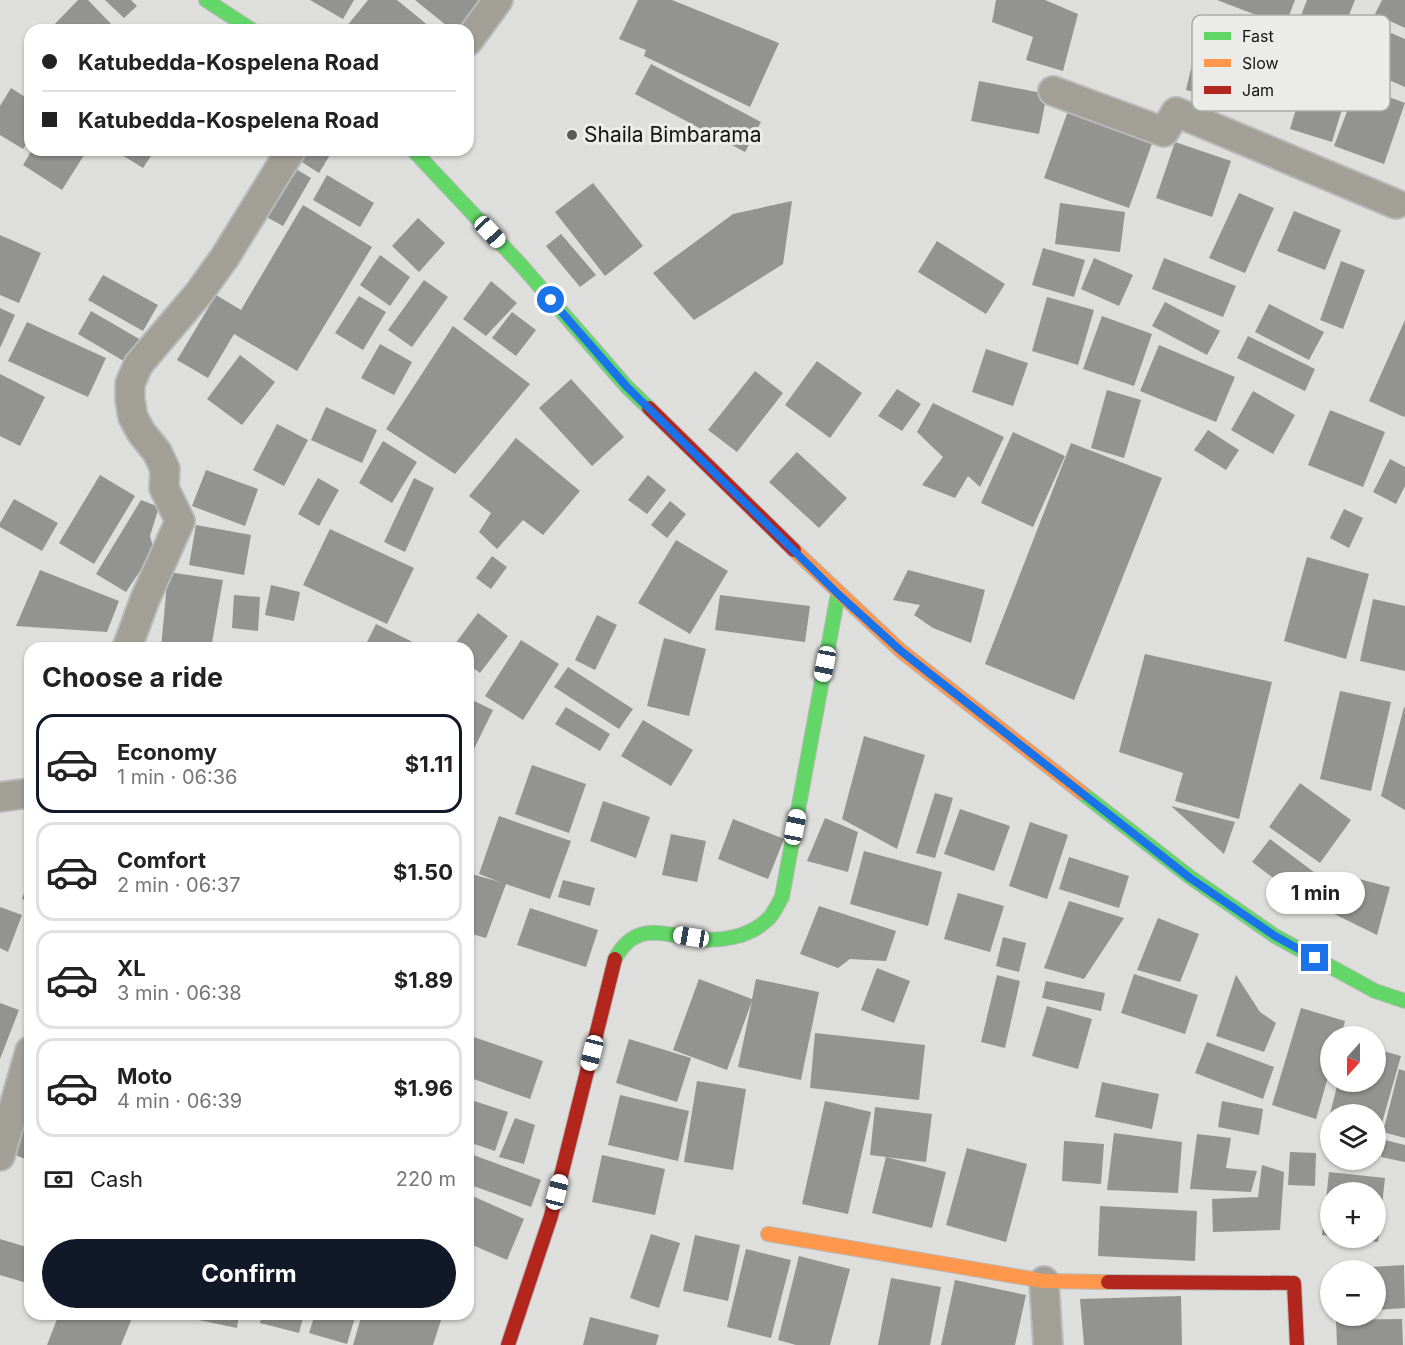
<!DOCTYPE html>
<meta charset="utf-8">
<style>
body{margin:0;font-family:Inter,sans-serif;background:#f6f6f6;color:#222;height:100vh;display:flex;flex-direction:column;font-size:22px;white-space:nowrap}
*{box-sizing:border-box;margin:0}
p{font-size:20px;color:#767676}
.icon{flex:none;width:33px;height:33px;fill:none;stroke:currentColor;stroke-width:2;stroke-linecap:round;stroke-linejoin:round}
.map{position:relative;flex:1;overflow:hidden}
.panel{position:absolute;left:24px;top:642px;width:450px;height:678px;display:flex;flex-direction:column;background:#fff;border-radius:18px;box-shadow:0 2px 4px #0004}
.panel>*{flex:none}
.hud{position:absolute;left:24px;top:24px;width:450px;height:132px;border-radius:18px;box-shadow:0 2px 4px #0004;display:grid;align-content:center;height:132px;padding:0 18px;background:#fff}
.needle{width:39px;rotate:201deg}
.buttons{position:absolute;left:1320px;top:1026px;display:grid;gap:12px}
.buttons a{display:grid;place-items:center;width:66px;height:66px;border-radius:50%;background:#fff;box-shadow:0 2px 4px #0004;font-size:30px}
.end{position:absolute;width:27px;height:27px;margin:-14px;border:8px solid #1a73e8;background:#fff;box-shadow:0 0 0 3px #fff}
.from{border-radius:50%}
.bubble{position:absolute;height:42px;border-radius:21px;background:#fff;box-shadow:0 2px 4px #0004;font-size:20px;font-weight:700;line-height:42px;text-align:center}
.car{position:absolute;width:18px;height:36px;margin:-18px -9px;border-radius:8px;box-shadow:0 0 4px 2px #0007;background:linear-gradient(#fff 24%,#345 0 40%,#fff 0 76%,#345 0 86%,#fff 0)}
.hud b{display:flex;align-items:center;gap:21px;height:57px;font-size:22px}
.hud b+b{border-top:2px solid #e0e0e0}
.hud i{width:15px;height:15px;background:#222}
ul{padding:0;list-style:none}
li{display:flex;align-items:center;gap:18px;height:99px;margin:0 12px 9px;padding:0 6px;border:3px solid #e0e0e0;border-radius:18px}
li div{flex:1}
li b{display:block;font-size:22px}
li em{font-style:normal;font-weight:700}
li.current{border-color:#111827}
li>.icon{width:54px;height:54px;stroke-width:1.5}
h2{padding:0 18px;font-size:27px;line-height:72px}
.pay{display:flex;align-items:center;gap:15px;height:66px;padding:0 18px;font-size:22px}
.pay p{margin-inline-start:auto}
.action{display:flex;gap:12px;margin-top:auto;padding:12px 18px}
.action a{flex:1;height:69px;border-radius:36px;background:#111827;color:#fff;font-size:24px;font-weight:700;line-height:69px;text-align:center}
.map>svg:first-child{display:block}
.building{fill:#939392}
.lines{fill:none;stroke-linecap:round;stroke-linejoin:round}
.street-casing{stroke:#b9b9b8;stroke-width:32}
.fast-casing{stroke:#b9b9b8;stroke-width:16}
.slow-casing{stroke:#b9b9b8;stroke-width:16}
.jam-casing{stroke:#b9b9b8;stroke-width:16}
.street{stroke:#a2a096;stroke-width:28}
.fast{stroke:#63d668;stroke-width:14}
.slow{stroke:#ff974d;stroke-width:14}
.jam{stroke:#b3261e;stroke-width:14}
.route{stroke:#1a73e8;stroke-width:8}
.poi-dot{fill:#595a59;stroke:#ebece9;stroke-width:2}
.labels{text-anchor:middle;stroke-width:6;stroke-linejoin:round;paint-order:stroke}
.poi-label{font-size:21px;fill:#121312;stroke:#ebece9;text-anchor:start}
.key{fill:#ebece9;stroke:#aaaba8;stroke-width:1.5}
.key-label{font-size:16px;fill:#121312}
</style>
<div class="map">
<svg width="1405" height="1345" viewBox="0 0 1405 1345">
<rect width="100%" height="100%" fill="#dededd"/>
<g class="building">
<path d="M78,0h10l27,28 -3,2h-63z"/>
<path d="M105,0h26l6,6 -13,12z"/>
<path d="M310,0h44l-11,19z"/>
<path d="M368,0h29l33,27 -2,3h-78l-4,-3z"/>
<path d="M415,0h69l-25,30h-7z"/>
<path d="M638,0h34l107,43 -29,64 -106,-51 2,-6 -27,-11z"/>
<path d="M996,0h49l33,14 -15,57 -37,-11 7,-23 -41,-15z"/>
<path d="M1217,0h78l-10,26z"/>
<path d="M1307,0h48l-22,55 -41,-16z"/>
<path d="M1382,0h23v28l-30,-14z"/>
<path d="M1202,21l47,11 -17,69 -46,-11z"/>
<path d="M1365,22l40,17v48l-58,-25z"/>
<path d="M1310,63l42,13 -20,66 -42,-13z"/>
<path d="M651,64l110,58 -16,30 -110,-58z"/>
<path d="M979,81l68,13 -8,40 -68,-13z"/>
<path d="M1357,85l48,18 -21,61 -50,-18z"/>
<path d="M11,88l19,12v38l-7,11 -23,-14v-29z"/>
<path d="M1069,108l85,30 -25,70 -85,-30z"/>
<path d="M1175,142l56,19 -19,56 -56,-19z"/>
<path d="M32,150h51l3,2 -24,38 -39,-25z"/>
<path d="M114,150h41l-12,18z"/>
<path d="M302,150h31l-14,23 -22,-14z"/>
<path d="M291,166l20,12 -28,48 -20,-11z"/>
<path d="M327,175l47,28 -14,24 -47,-27z"/>
<path d="M593,183l50,63 -38,30 -50,-64z"/>
<path d="M1239,193l35,15 -29,65 -36,-15z"/>
<path d="M792,201l-9,63 -89,56 -41,-47 80,-59z"/>
<path d="M1060,203l65,9 -5,40 -65,-8z"/>
<path d="M303,205l69,42 -75,124 -63,-37 -26,44 -31,-18 39,-65 25,15z"/>
<path d="M1294,211l47,19 -16,40 -48,-19z"/>
<path d="M418,218l27,25 -26,29 -27,-26z"/>
<path d="M561,234l35,41 -16,12 -34,-41z"/>
<path d="M0,235l41,18 -22,50 -19,-8z"/>
<path d="M937,241l68,43 -19,30 -68,-42z"/>
<path d="M1043,248l42,12 -11,37 -42,-12z"/>
<path d="M380,255l30,22 -20,29 -30,-21z"/>
<path d="M1094,258l39,17 -14,31 -38,-17z"/>
<path d="M1164,258l72,28 -13,31 -71,-28z"/>
<path d="M1341,261l24,9 -22,59 -23,-9z"/>
<path d="M103,275l55,30 -15,26 -55,-31z"/>
<path d="M424,280l24,17 -36,50 -24,-17z"/>
<path d="M491,281l26,22 -31,33 -23,-17z"/>
<path d="M359,296l27,16 -23,38 -28,-17z"/>
<path d="M1047,297l47,13 -16,55 -46,-14z"/>
<path d="M1165,302l55,29 -13,24 -55,-29z"/>
<path d="M1269,304l55,28 -15,28 -54,-28z"/>
<path d="M0,308l15,7 -15,33z"/>
<path d="M91,311l50,29 -14,23 -49,-29z"/>
<path d="M512,312l24,18 -20,26 -24,-18z"/>
<path d="M1102,316l50,18 -18,52 -51,-17z"/>
<path d="M1405,320v95l-1,2 -35,-16z"/>
<path d="M27,322l79,36 -18,39 -80,-36z"/>
<path d="M453,326l77,58 -75,90 -69,-45z"/>
<path d="M1248,336l67,33 -10,22 -68,-33z"/>
<path d="M380,344l32,18 -18,33 -33,-17z"/>
<path d="M1159,345l76,32 -19,45 -76,-31z"/>
<path d="M986,349l42,14 -15,43 -41,-14z"/>
<path d="M240,355l35,27 -33,43 -35,-26z"/>
<path d="M817,361l45,32 -32,45 -45,-33z"/>
<path d="M755,371l28,22 -46,59 -29,-22z"/>
<path d="M0,374l45,23 -25,49 -20,-10z"/>
<path d="M571,379l53,58 -32,29 -53,-58z"/>
<path d="M897,389l24,15 -19,27 -24,-15z"/>
<path d="M1107,390l34,10 -17,58 -33,-10z"/>
<path d="M1253,391l42,24 -22,39 -42,-24z"/>
<path d="M933,403l71,34 -24,50 -12,-11 -13,22 -33,-13 21,-28 -26,-25z"/>
<path d="M326,407l51,23 -15,33 -51,-23z"/>
<path d="M1330,410l55,22 -22,55 -55,-22z"/>
<path d="M277,424l31,16 -24,46 -31,-16z"/>
<path d="M1208,430l31,20 -13,20 -32,-20z"/>
<path d="M1013,432l52,24 -32,71 -52,-24z"/>
<path d="M516,438l64,53 -37,44 -20,-15 -26,29 -18,-17 12,-19 -22,-17z"/>
<path d="M383,441l34,21 -25,41 -33,-20z"/>
<path d="M1071,443l91,35 -88,222 -89,-36z"/>
<path d="M797,452l50,46 -28,30 -50,-46z"/>
<path d="M1390,459l15,8v19l-9,18 -23,-12z"/>
<path d="M206,470l52,19 -13,37 -53,-20z"/>
<path d="M100,475l35,21 -41,68 -35,-21z"/>
<path d="M648,475l18,15 -19,24 -19,-14z"/>
<path d="M318,478l21,12 -20,36 -21,-12z"/>
<path d="M414,478l20,10 -29,64 -21,-10z"/>
<path d="M14,499l44,24 -16,28 -42,-24v-4z"/>
<path d="M141,500l18,7 -9,29 4,14 -28,42 -30,-18z"/>
<path d="M670,501l16,13 -19,24 -16,-13z"/>
<path d="M1344,509l19,9 -14,30 -19,-10z"/>
<path d="M196,525l55,10 -7,40 -55,-10z"/>
<path d="M330,529l84,39 -27,56 -84,-39z"/>
<path d="M676,540l52,31 -38,63 -52,-31z"/>
<path d="M492,556l15,11 -16,22 -15,-11z"/>
<path d="M1307,557l62,17 -23,85 -62,-18z"/>
<path d="M40,570l79,31 -12,31 -91,-6z"/>
<path d="M908,570l77,20 -14,53 -38,-15 -19,-13 6,-10 -27,-5z"/>
<path d="M168,572l55,8 -12,68h-50z"/>
<path d="M271,585l29,7 -6,29 -29,-6z"/>
<path d="M234,595l26,2 -2,34 -26,-3z"/>
<path d="M720,595l90,11 -5,36 -90,-12z"/>
<path d="M1373,599l32,7v65l-45,-10z"/>
<path d="M478,613l30,23 -28,37 -12,-9v-16h-16z"/>
<path d="M597,615l20,10 -22,45 -20,-10z"/>
<path d="M376,624l49,24h-61z"/>
<path d="M664,638l42,11 -17,67 -42,-10z"/>
<path d="M521,640l38,24 -36,56 -38,-24z"/>
<path d="M1145,654l127,28 -33,137 -64,-18 8,-28 -64,-21z"/>
<path d="M568,667l65,42 -14,20 -65,-42z"/>
<path d="M1340,691l51,11 -20,89 -51,-12z"/>
<path d="M468,698l25,12 -25,51z"/>
<path d="M566,707l44,27 -10,17 -45,-27z"/>
<path d="M1404,707l1,1v102l-24,-14z"/>
<path d="M643,720l50,30 -22,36 -50,-30z"/>
<path d="M864,736l61,19 -28,94 -55,-30z"/>
<path d="M532,765l54,19 -17,49 -54,-19z"/>
<path d="M1300,783l51,37 -31,43 -51,-36z"/>
<path d="M935,793l18,5 -18,60 -19,-5z"/>
<path d="M603,801l47,16 -14,41 -46,-17z"/>
<path d="M1171,806l64,16 -11,32z"/>
<path d="M960,809l50,17 -16,45 -50,-17z"/>
<path d="M499,816l72,25 -21,58 -44,-15 -20,54 -18,-5v-60l32,9 -21,-8z"/>
<path d="M825,818l33,14 -10,40 -41,-11z"/>
<path d="M733,819l51,20 -16,40 -50,-20z"/>
<path d="M1030,822l38,13 -21,64 -38,-13z"/>
<path d="M671,834l35,7 -9,41 -35,-7z"/>
<path d="M1270,839l65,49 -18,23 -65,-49z"/>
<path d="M864,851l78,21 -14,54 -78,-22z"/>
<path d="M1069,857l60,19 -10,32 -60,-19z"/>
<path d="M30,877v25l-8,-3z"/>
<path d="M1351,877l39,10 -13,48 -53,-26z"/>
<path d="M563,880l32,8 -5,18 -32,-9z"/>
<path d="M958,893l46,13 -14,46 -46,-13z"/>
<path d="M1069,901l55,17 -40,61 -40,-11z"/>
<path d="M819,906l77,25 -10,30 -36,-2 -12,9 -38,-14z"/>
<path d="M0,907l22,8 -14,37 -8,-4z"/>
<path d="M530,908l68,22 -12,37 -69,-22z"/>
<path d="M1158,918l41,16 -19,48 -43,-12z"/>
<path d="M1003,937l23,6 -7,29 -23,-6z"/>
<path d="M877,968l33,13 -16,42 -33,-13z"/>
<path d="M1134,974l64,21 -13,39 -64,-21z"/>
<path d="M997,975l23,6 -15,67 -24,-6z"/>
<path d="M1236,975l24,37 16,11 -12,29 -48,-16z"/>
<path d="M699,979l53,20 4,-20 63,13 -18,88 -63,-13 14,-66 -25,69 -54,-20z"/>
<path d="M1046,981l59,12 -4,18 -59,-13z"/>
<path d="M0,1003l19,7 -19,49z"/>
<path d="M1047,1006l45,13 -14,50 -46,-13z"/>
<path d="M1301,1008l44,13 -4,15h-11v34l-14,49 -44,-14z"/>
<path d="M815,1033l110,12 -6,55 -109,-12z"/>
<path d="M468,1035l75,26 -13,38 -62,-22z"/>
<path d="M629,1039l62,19 -14,44 -61,-19z"/>
<path d="M1207,1042l67,25 -11,32 -68,-26z"/>
<path d="M1376,1049l25,7 -25,88v-30h-46l8,-32h38z"/>
<path d="M1399,1069l6,2v67l-22,-6z"/>
<path d="M697,1081l49,8 -13,81 -49,-8z"/>
<path d="M1102,1082l57,12 -7,35 -57,-12z"/>
<path d="M620,1095l69,16 -11,50 -70,-16z"/>
<path d="M468,1099l40,13 -13,39 -27,-9z"/>
<path d="M825,1101l46,11 -23,102 -46,-10z"/>
<path d="M1222,1101l41,8 -4,26 -41,-8z"/>
<path d="M875,1107l57,7 -6,48 -40,-5 60,15 -14,56 -60,-15 14,-56 -16,-2z"/>
<path d="M25,1109l5,2v50l-22,-9z"/>
<path d="M1330,1116v27l-7,-1z"/>
<path d="M515,1118l20,7 -11,39 -25,-7z"/>
<path d="M1114,1133l68,9 -4,51 -71,-3z"/>
<path d="M1197,1134l34,4 -5,30 31,3 -6,21 -61,-3z"/>
<path d="M1385,1140l20,5v17l-24,-5z"/>
<path d="M1064,1141l40,3 -3,40 -39,-3z"/>
<path d="M967,1148l60,16 -21,78 -60,-17z"/>
<path d="M1290,1152l26,1 -1,33 -27,-1z"/>
<path d="M468,1153l73,27 -10,27 -63,-23z"/>
<path d="M602,1155l63,14 -10,46 -63,-13z"/>
<path d="M1262,1165l22,7 -4,58 -67,2 -1,-33 46,-2z"/>
<path d="M1329,1172l56,6 -7,64 -26,-3 24,-1v-46h-46v44l-8,-1z"/>
<path d="M468,1194l56,25 -17,41 -39,-17z"/>
<path d="M1100,1206l97,5 -2,50 -97,-5z"/>
<path d="M651,1234l29,9 -21,65 -29,-10z"/>
<path d="M695,1235l45,10 -12,56 -45,-10z"/>
<path d="M0,1239l30,9v36l-30,-9z"/>
<path d="M746,1249l45,11 -20,78 -44,-11z"/>
<path d="M799,1256l51,13 -20,76h-34l-18,-5z"/>
<path d="M1404,1265l1,43 -29,2v-40h-39v-1z"/>
<path d="M891,1278l50,9 -11,58h-52z"/>
<path d="M955,1280l71,15 -11,50h-74z"/>
<path d="M1181,1296l1,49h-98l-4,-46z"/>
<path d="M59,1314h63l10,4 -11,27h-74z"/>
<path d="M189,1314h50l-2,14 -48,-10z"/>
<path d="M262,1314h42l-5,19 -39,-10z"/>
<path d="M315,1314h41l-9,30 -38,-11z"/>
<path d="M362,1314h81l-10,31h-80z"/>
<path d="M590,1317l69,18 -3,10h-73z"/>
<path d="M1402,1319l1,26h-66l-1,-25z"/>
</g>
<g class="lines">
<g class="street-casing">
<g id="street">
<path d="M468,41l30,-41"/>
<path d="M1053,91l111,41 12,-20 220,92"/>
<path d="M127,648l18,-49 35,-78 -16,-33 1,-19 -8,-17 -16,-20 -8,-15 -3,-17v-16l8,-19 61,-72 26,-36 66,-107"/>
<path d="M0,797l30,-4"/>
<path d="M0,1156l30,-105"/>
<path d="M1044,1281l4,64"/>
</g>
</g>
<g class="fast-casing">
<g id="fast">
<path d="M206,0l46,30"/>
<path d="M413,150l108,115 106,122 22,21"/>
<path d="M1082,793l108,84 85,59 100,55 30,10"/>
<path d="M615,959c20,-38 47,-25 81,-20 24,3 53,-2 71,-19 7,-6 10,-15 15,-23l56,-303"/>
</g>
</g>
<g class="slow-casing">
<g id="slow">
<path d="M794,550l107,101 181,142"/>
<path d="M768,1234l276,47 64,1"/>
</g>
</g>
<g class="jam-casing">
<g id="jam">
<path d="M649,408l145,142"/>
<path d="M1108,1282l186,1 3,62"/>
<path d="M508,1345l43,-129 64,-257"/>
</g>
</g>
<use href="#street" class="street"/>
<use href="#fast" class="fast"/>
<use href="#slow" class="slow"/>
<use href="#jam" class="jam"/>
</g>
<g class="lines">
<path class="route" d="M551,300l76,87 211,207 63,57 289,227 85,58 40,22"/>
</g>
<circle class="poi-dot" cx="572" cy="135" r="6"/>
<g class="labels">
<g class="poi-label">
<text x="584" y="142">Shaila Bimbarama</text>
</g>
</g>
<rect x="1192" y="15" width="198" height="96" rx="9" class="key"/>
<rect x="1204" y="32" width="27" height="8" fill="#63d668"/>
<rect x="1204" y="59" width="27" height="8" fill="#ff974d"/>
<rect x="1204" y="86" width="27" height="8" fill="#b3261e"/>
<g class="key-label">
<text x="1242" y="42">Fast</text>
<text x="1242" y="69">Slow</text>
<text x="1242" y="96">Jam</text>
</g>
</svg>
<div class="buttons">
<a><svg class="needle" viewBox="-14 -14 28 28"><path d="M0-13l5 13h-10z" fill="#e53935"/><path d="M0 13l5-13h-10z" fill="#767676"/></svg></a>
<a><svg class="icon" aria-label="layers" viewBox="0 0 24 24"><path d="M12 4l9 5-9 5-9-5zM3 14l9 5 9-5"/></svg></a>
<a>+</a>
<a>−</a>
</div>
<i class="end from" style="left:551px;top:300px"></i>
<i class="end" style="left:1315px;top:958px"></i>
<div class="bubble" style="left:1266px;top:872px;width:99px">1 min</div>
<i class="car" style="left:490px;top:232px;rotate:137deg"></i>
<i class="car" style="left:825px;top:664px;rotate:191deg"></i>
<i class="car" style="left:795px;top:827px;rotate:11deg"></i>
<i class="car" style="left:691px;top:937px;rotate:279deg"></i>
<i class="car" style="left:592px;top:1053px;rotate:194deg"></i>
<i class="car" style="left:557px;top:1192px;rotate:14deg"></i>
<div class="hud">
<b><i class="from"></i>Katubedda-Kospelena Road</b>
<b><i></i>Katubedda-Kospelena Road</b>
</div>
<section class="panel">
<h2>Choose a ride</h2>
<ul>
<li class="current"><svg class="icon" aria-label="car" viewBox="0 0 24 24"><path d="M5 17H2v-5l4-1 3-4h7l3 4 3 1v5h-3M9 17h6M6 11h13"/><circle cx="7" cy="17" r="2"/><circle cx="17" cy="17" r="2"/></svg><div><b>Economy</b><p>1 min · 06:36</p></div><em>$1.11</em></li>
<li><svg class="icon" aria-label="car" viewBox="0 0 24 24"><path d="M5 17H2v-5l4-1 3-4h7l3 4 3 1v5h-3M9 17h6M6 11h13"/><circle cx="7" cy="17" r="2"/><circle cx="17" cy="17" r="2"/></svg><div><b>Comfort</b><p>2 min · 06:37</p></div><em>$1.50</em></li>
<li><svg class="icon" aria-label="car" viewBox="0 0 24 24"><path d="M5 17H2v-5l4-1 3-4h7l3 4 3 1v5h-3M9 17h6M6 11h13"/><circle cx="7" cy="17" r="2"/><circle cx="17" cy="17" r="2"/></svg><div><b>XL</b><p>3 min · 06:38</p></div><em>$1.89</em></li>
<li><svg class="icon" aria-label="car" viewBox="0 0 24 24"><path d="M5 17H2v-5l4-1 3-4h7l3 4 3 1v5h-3M9 17h6M6 11h13"/><circle cx="7" cy="17" r="2"/><circle cx="17" cy="17" r="2"/></svg><div><b>Moto</b><p>4 min · 06:39</p></div><em>$1.96</em></li>
</ul>
<div class="pay"><svg class="icon" aria-label="cash" viewBox="0 0 24 24"><path d="M3 7h18v10H3z"/><circle cx="12" cy="12" r="2"/></svg>Cash<p>220 m</p></div>
<div class="action"><a>Confirm</a></div>
</section>
</div>
